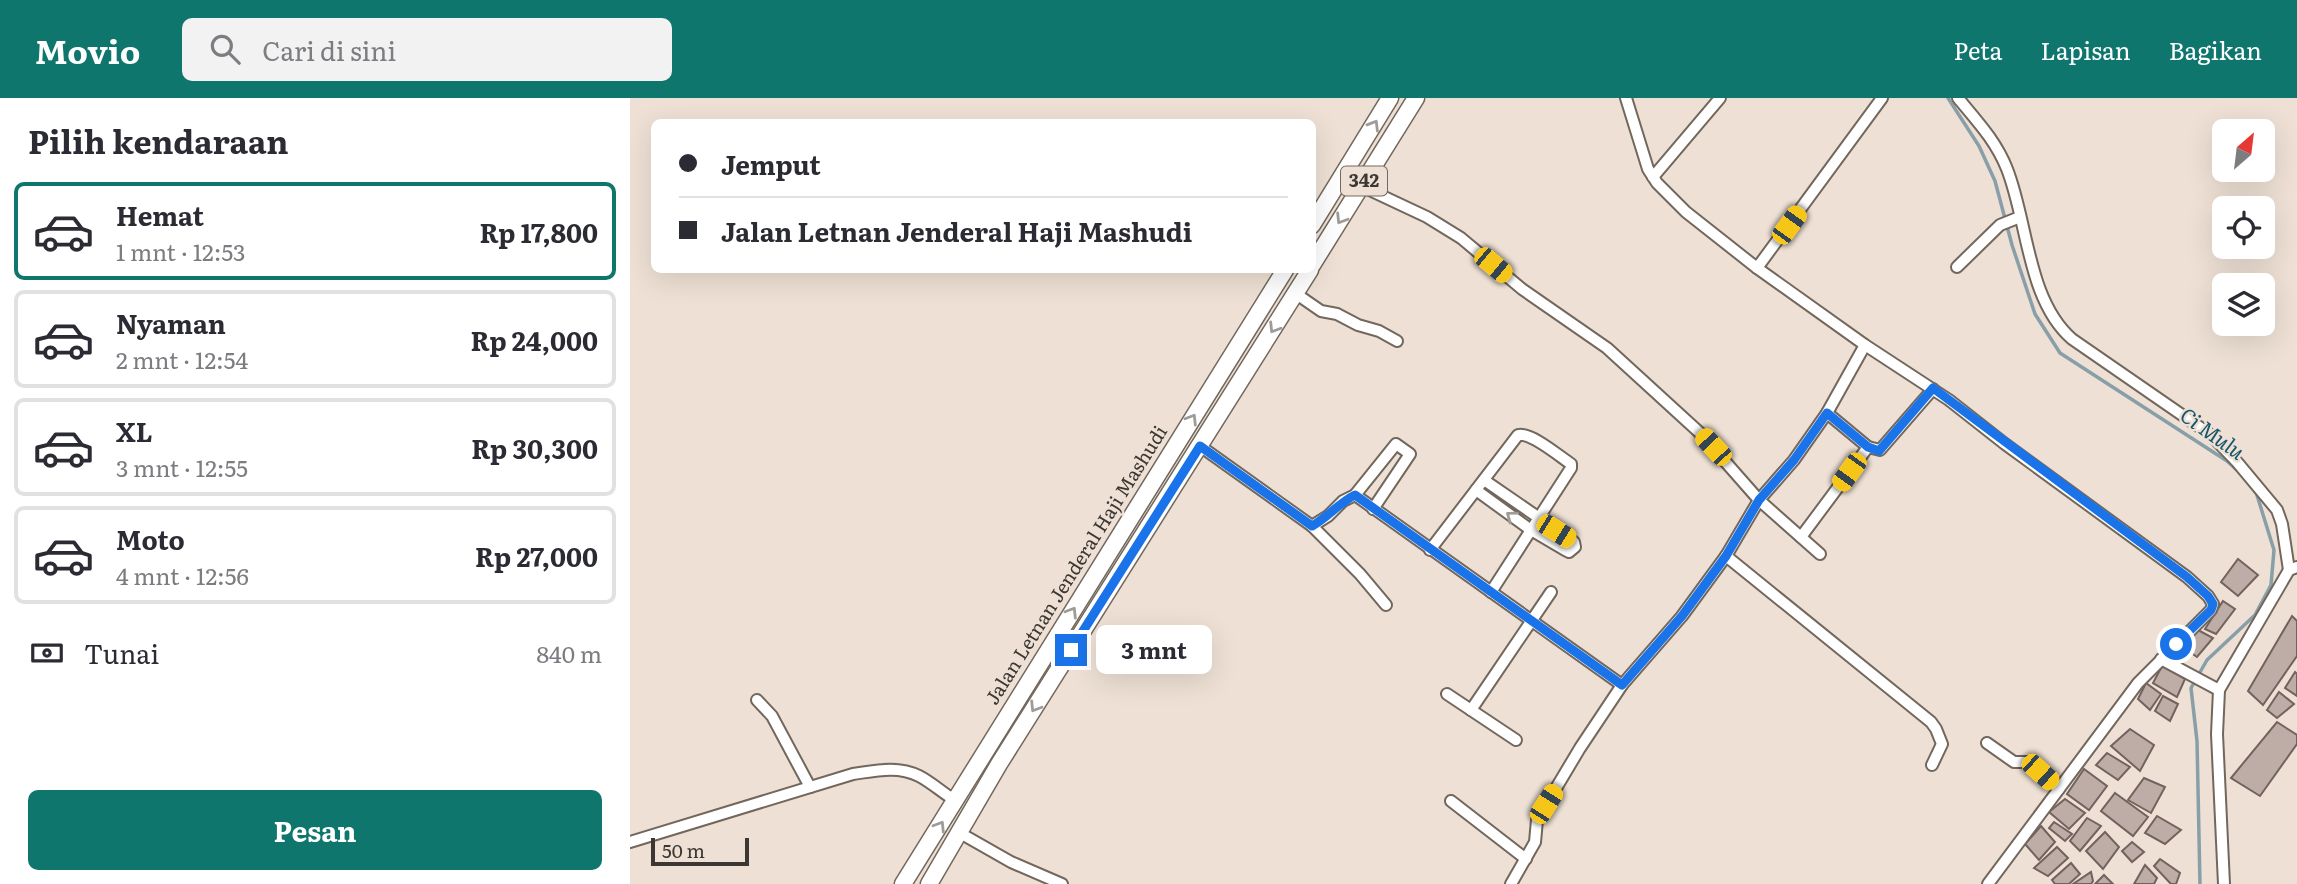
<!DOCTYPE html>
<html lang="id">
<meta charset="utf-8">
<style>
body{margin:0;font-family:Literata,serif;background:#f2f2f3;color:#2b2b33;height:100vh;display:flex;flex-direction:column;font-size:26px;white-space:nowrap}
*{box-sizing:border-box;margin:0}
p{font-size:23px;color:#7c7c81}
.icon{flex:none;width:38px;height:38px;fill:none;stroke:currentColor;stroke-width:2;stroke-linecap:round;stroke-linejoin:round}
.map{position:relative;flex:1;overflow:hidden}
.drawer{display:flex;flex-direction:column;background:#fff;width:630px}
.drawer>*{flex:none}
.top-card{position:absolute;left:21px;top:21px;width:665px;height:154px;border-radius:10px;box-shadow:0 7px 28px #0002;display:grid;align-content:center;height:154px;padding:0 28px;background:#fff}
.needle{width:46px;rotate:28deg}
.fabs{position:absolute;left:1582px;top:21px;display:grid;gap:14px}
.fabs a{display:grid;place-items:center;width:63px;height:63px;border-radius:10px;background:#fff;box-shadow:0 7px 28px #0002;font-size:35px}
.scale{position:absolute;left:21px;bottom:18px;width:98px;box-sizing:border-box;padding-left:7px;border:4px solid #3c3732;border-top:0;font-size:19px;line-height:24px;white-space:nowrap;color:#3c3732;-webkit-text-stroke:5px #eee0d4;paint-order:stroke}
.end{position:absolute;width:32px;height:32px;margin:-16px;border:9px solid #1a73e8;background:#fff;box-shadow:0 0 0 4px #fff}
.from{border-radius:50%}
.bubble{position:absolute;height:49px;border-radius:10px;background:#fff;box-shadow:0 7px 28px #0002;font-size:23px;font-weight:700;line-height:49px;text-align:center}
.car{position:absolute;width:21px;height:42px;margin:-21px -10px;border-radius:9px;box-shadow:0 0 5px 2px #0007;background:linear-gradient(#f5c518 24%,#345 0 40%,#f5c518 0 76%,#345 0 86%,#f5c518 0)}
.top-card b{display:flex;align-items:center;gap:24px;height:66px;font-size:26px}
.top-card b+b{border-top:2px solid #e1e1e2}
.top-card i{width:18px;height:18px;background:#2b2b33}
ul{padding:0;list-style:none}
li{display:flex;align-items:center;gap:21px;height:98px;margin:0 14px 10px;padding:0 14px;border:4px solid #e1e1e2;border-radius:10px}
li div{flex:1}
li b{display:block;font-size:26px}
li em{font-style:normal;font-weight:700}
li.active{border-color:#0f766e}
li>.icon{width:63px;height:63px;stroke-width:1.5}
h2{padding:0 28px;font-size:32px;line-height:84px}
.pay{display:flex;align-items:center;gap:18px;height:77px;padding:0 28px;font-size:26px}
.pay p{margin-inline-start:auto}
.button{display:flex;gap:14px;margin-top:auto;padding:14px 28px}
.button a{flex:1;height:80px;border-radius:10px;background:#0f766e;color:#fff;font-size:28px;font-weight:700;line-height:80px;text-align:center}
header{display:flex;align-items:center;gap:42px;box-sizing:border-box;height:98px;padding:0 35px;background:#0f766e;color:#fff}
header strong{font-size:33px}
nav{display:flex;gap:38px;margin-inline-start:auto;font-size:24px}
.search{width:490px;height:63px;background:#f2f2f3;display:flex;align-items:center;gap:18px;box-sizing:border-box;padding:0 24px;border-radius:10px;color:#7c7c81;font-size:26px}
main{display:flex;flex:1;min-height:0}
.map>svg:first-child{display:block}
.lines{fill:none;stroke-linecap:round;stroke-linejoin:round}
.stream{stroke:#899fa8;stroke-width:3.5}
.building{fill:#beaca7;stroke:#72625e;stroke-width:2}
.street-casing{stroke:#72675c;stroke-width:14}
.primary-casing{stroke:#72675c;stroke-width:19}
.street{stroke:#fff;stroke-width:10}
.primary{stroke:#fff;stroke-width:16}
.oneway{stroke:#9e9b98}
.route{stroke:#1a73e8;stroke-width:9}
.labels{text-anchor:middle;stroke-width:5;stroke-linejoin:round;paint-order:stroke}
.shield{fill:#eee0d4;stroke:#716a63;stroke-width:2}
.shield-label{font-size:18px;font-weight:bold;fill:#3c3732}
.street-label{font-size:19px;fill:#3c3732;stroke:#eee0d4}
.water-label{font-size:21px;font-style:italic;fill:#17566c;stroke:#eee0d4}
</style>
<header>
<strong>Movio</strong>
<div class="search"><svg class="icon" aria-label="search" viewBox="0 0 24 24"><circle cx="10" cy="10" r="6"/><path d="M15 15l6 6"/></svg>Cari di sini</div>
<nav><a>Peta</a><a>Lapisan</a><a>Bagikan</a></nav>
</header>
<main>
<section class="drawer">
<h2>Pilih kendaraan</h2>
<ul>
<li class="active"><svg class="icon" aria-label="car" viewBox="0 0 24 24"><path d="M5 17H2v-5l4-1 3-4h7l3 4 3 1v5h-3M9 17h6M6 11h13"/><circle cx="7" cy="17" r="2"/><circle cx="17" cy="17" r="2"/></svg><div><b>Hemat</b><p>1 mnt · 12:53</p></div><em>Rp 17,800</em></li>
<li><svg class="icon" aria-label="car" viewBox="0 0 24 24"><path d="M5 17H2v-5l4-1 3-4h7l3 4 3 1v5h-3M9 17h6M6 11h13"/><circle cx="7" cy="17" r="2"/><circle cx="17" cy="17" r="2"/></svg><div><b>Nyaman</b><p>2 mnt · 12:54</p></div><em>Rp 24,000</em></li>
<li><svg class="icon" aria-label="car" viewBox="0 0 24 24"><path d="M5 17H2v-5l4-1 3-4h7l3 4 3 1v5h-3M9 17h6M6 11h13"/><circle cx="7" cy="17" r="2"/><circle cx="17" cy="17" r="2"/></svg><div><b>XL</b><p>3 mnt · 12:55</p></div><em>Rp 30,300</em></li>
<li><svg class="icon" aria-label="car" viewBox="0 0 24 24"><path d="M5 17H2v-5l4-1 3-4h7l3 4 3 1v5h-3M9 17h6M6 11h13"/><circle cx="7" cy="17" r="2"/><circle cx="17" cy="17" r="2"/></svg><div><b>Moto</b><p>4 mnt · 12:56</p></div><em>Rp 27,000</em></li>
</ul>
<div class="pay"><svg class="icon" aria-label="cash" viewBox="0 0 24 24"><path d="M3 7h18v10H3z"/><circle cx="12" cy="12" r="2"/></svg>Tunai<p>840 m</p></div>
<div class="button"><a>Pesan</a></div>
</section>
<div class="map">
<svg width="1667" height="786" viewBox="0 0 1667 786">
<rect width="100%" height="100%" fill="#eee0d4"/>
<g class="lines">
<g class="stream">
<path d="M1318,0l31,48 16,35 17,64 23,69 25,39 167,108 11,10"/>
<path d="M1570,786l-3,-143 -6,-53 16,-28 48,-45 16,-30 3,-35 -18,-58"/>
</g>
</g>
<g class="building">
<path d="M1608,461l20,16 -20,21 -17,-14z"/>
<path d="M1593,503l12,8 -19,25 -11,-5z"/>
<path d="M1662,518l5,5v35l-34,49 -15,-14z"/>
<path d="M1568,532l15,8 -16,19 -13,-9z"/>
<path d="M1532,568l23,13 -8,18 -24,-14z"/>
<path d="M1665,574l2,2v22l-12,-8z"/>
<path d="M1516,585l15,11 -11,16 -12,-11z"/>
<path d="M1649,594l15,12 -17,14 -10,-8z"/>
<path d="M1533,598l15,8 -8,17 -15,-10z"/>
<path d="M1647,624l20,13v9l-37,52 -29,-18z"/>
<path d="M1500,631l24,16 -14,26 -29,-25z"/>
<path d="M1477,655l23,14 -12,13 -22,-15z"/>
<path d="M1454,671l23,17 -18,24 -22,-16z"/>
<path d="M1514,680l21,9 -14,26 -23,-13z"/>
<path d="M1485,695l33,24 -15,19 -32,-25z"/>
<path d="M1435,701l20,14 -16,16 -20,-17z"/>
<path d="M1527,718l24,14 -16,14 -20,-11z"/>
<path d="M1457,720l14,8 -21,25 -10,-10z"/>
<path d="M1424,724l18,12 -7,7 -16,-13z"/>
<path d="M1411,728l14,16 -16,18 -14,-16z"/>
<path d="M1475,734l14,15 -16,22 -17,-18z"/>
<path d="M1502,744l12,10 -12,10 -10,-11z"/>
<path d="M1427,749l11,11 -20,18 -14,-8z"/>
<path d="M1530,761l20,14 -4,11h-5l-17,-18z"/>
<path d="M1441,765l9,11 -11,10h-14l-3,-4z"/>
<path d="M1515,767l12,13 -3,6h-20z"/>
<path d="M1461,774l2,9 -2,3h-18z"/>
<path d="M1474,777l9,9h-18z"/>
</g>
<g class="lines">
<g class="street-casing">
<g id="street">
<path d="M996,0l22,71 9,14 29,29 71,56 108,77 84,55 56,44 182,133 21,19 5,8 -2,6 -73,73 -150,201"/>
<path d="M1328,0c19,23 38,43 49,71 21,53 20,131 65,170l139,96 26,27 40,48 5,14 7,46"/>
<path d="M1023,79l67,-79"/>
<path d="M731,88l66,31 34,21 61,51 85,59 93,85 59,67 61,54"/>
<path d="M1327,169l43,-42 20,-8"/>
<path d="M1127,170l125,-170"/>
<path d="M665,195l26,18 16,3 21,11 21,6 18,10"/>
<path d="M1197,315l41,34"/>
<path d="M570,348l112,80 16,-10 15,-15 12,-6 41,-51 14,10 -37,55"/>
<path d="M846,392l55,40 34,20 4,2 6,-5 -1,-5 -90,-62"/>
<path d="M725,397l267,190"/>
<path d="M682,428l48,48 26,31"/>
<path d="M1171,439l64,-86 3,-4 12,3 53,-61"/>
<path d="M800,452l88,-115c13,-3 41,21 53,29v4l-80,124"/>
<path d="M1096,458l205,166 5,7 6,15 -10,21"/>
<path d="M1531,561l58,31"/>
<path d="M817,596l69,46"/>
<path d="M127,602l15,16 38,71"/>
<path d="M841,612l80,-118"/>
<path d="M1357,645l27,19h14l31,27"/>
<path d="M821,703l75,58"/>
<path d="M330,735l51,29 51,22"/>
<path d="M0,744l223,-68c21,-3 45,-9 66,2 12,6 25,18 37,25"/>
<path d="M881,786l24,-42 2,-22 43,-72 42,-63 60,-69 44,-60 33,-56 35,-40 33,-47 38,-68"/>
<path d="M1594,786l-7,-150 2,-44 70,-120 8,-3"/>
</g>
</g>
<g class="primary-casing">
<g id="primary">
<path d="M682,127l78,-127"/>
<path d="M682,167l104,-167"/>
<path d="M273,786l382,-614"/>
<path d="M299,786l70,-120 311,-494"/>
</g>
</g>
<use href="#street" class="street"/>
<use href="#primary" class="primary"/>
</g>
<defs><path id="oneway-chevron" d="M-2-3.5L2.5 0L-2 3.5" fill="none" stroke-width="1.6" stroke-linecap="round" stroke-linejoin="round" transform="scale(1.75)"/></defs>
<g class="oneway">
<use href="#oneway-chevron" transform="translate(744 27) rotate(-59)"/>
<use href="#oneway-chevron" transform="translate(711 121) rotate(122)"/>
<use href="#oneway-chevron" transform="translate(644 230) rotate(122)"/>
<use href="#oneway-chevron" transform="translate(562 321) rotate(-58)"/>
<use href="#oneway-chevron" transform="translate(881 418) rotate(-144)"/>
<use href="#oneway-chevron" transform="translate(442 514) rotate(-58)"/>
<use href="#oneway-chevron" transform="translate(405 609) rotate(122)"/>
<use href="#oneway-chevron" transform="translate(310 728) rotate(-58)"/>
</g>
<g class="lines">
<path class="route" d="M441,552l129,-204 112,80c16,-9 27,-23 43,-31l267,190 60,-69 44,-60 33,-56 35,-40 33,-47 41,34 11,4 54,-63 254,189 21,19 5,8 -2,6 -35,34"/>
</g>
<g class="labels">
<rect class="shield" x="711" y="68.5" width="46" height="29" rx="5"/>
<g class="shield-label">
<text x="734" y="89">342</text>
</g>
<g class="street-label">
<text transform="translate(446 467) rotate(-58)" y="7">Jalan Letnan Jenderal Haji Mashudi</text>
</g>
<g class="water-label">
<text transform="translate(1582 336) rotate(35)" y="7">Ci Mulu</text>
</g>
</g>
</svg>
<div class="fabs">
<a><svg class="needle" viewBox="-14 -14 28 28"><path d="M0-13l5 13h-10z" fill="#e53935"/><path d="M0 13l5-13h-10z" fill="#7c7c81"/></svg></a>
<a><svg class="icon" aria-label="locate" viewBox="0 0 24 24"><circle cx="12" cy="12" r="6"/><path d="M12 2v4M12 18v4M2 12h4M18 12h4"/></svg></a>
<a><svg class="icon" aria-label="layers" viewBox="0 0 24 24"><path d="M12 4l9 5-9 5-9-5zM3 14l9 5 9-5"/></svg></a>
</div>
<div class="scale">50 m</div>
<i class="end from" style="left:1546px;top:546px"></i>
<i class="end" style="left:441px;top:552px"></i>
<div class="bubble" style="left:466px;top:527px;width:116px">3 mnt</div>
<i class="car" style="left:1159px;top:127px;rotate:36deg"></i>
<i class="car" style="left:863px;top:167px;rotate:130deg"></i>
<i class="car" style="left:1083px;top:349px;rotate:317deg"></i>
<i class="car" style="left:1219px;top:374px;rotate:216deg"></i>
<i class="car" style="left:926px;top:433px;rotate:122deg"></i>
<i class="car" style="left:1410px;top:674px;rotate:132deg"></i>
<i class="car" style="left:916px;top:706px;rotate:32deg"></i>
<div class="top-card">
<b><i class="from"></i>Jemput</b>
<b><i></i>Jalan Letnan Jenderal Haji Mashudi</b>
</div>
</div>
</main>
